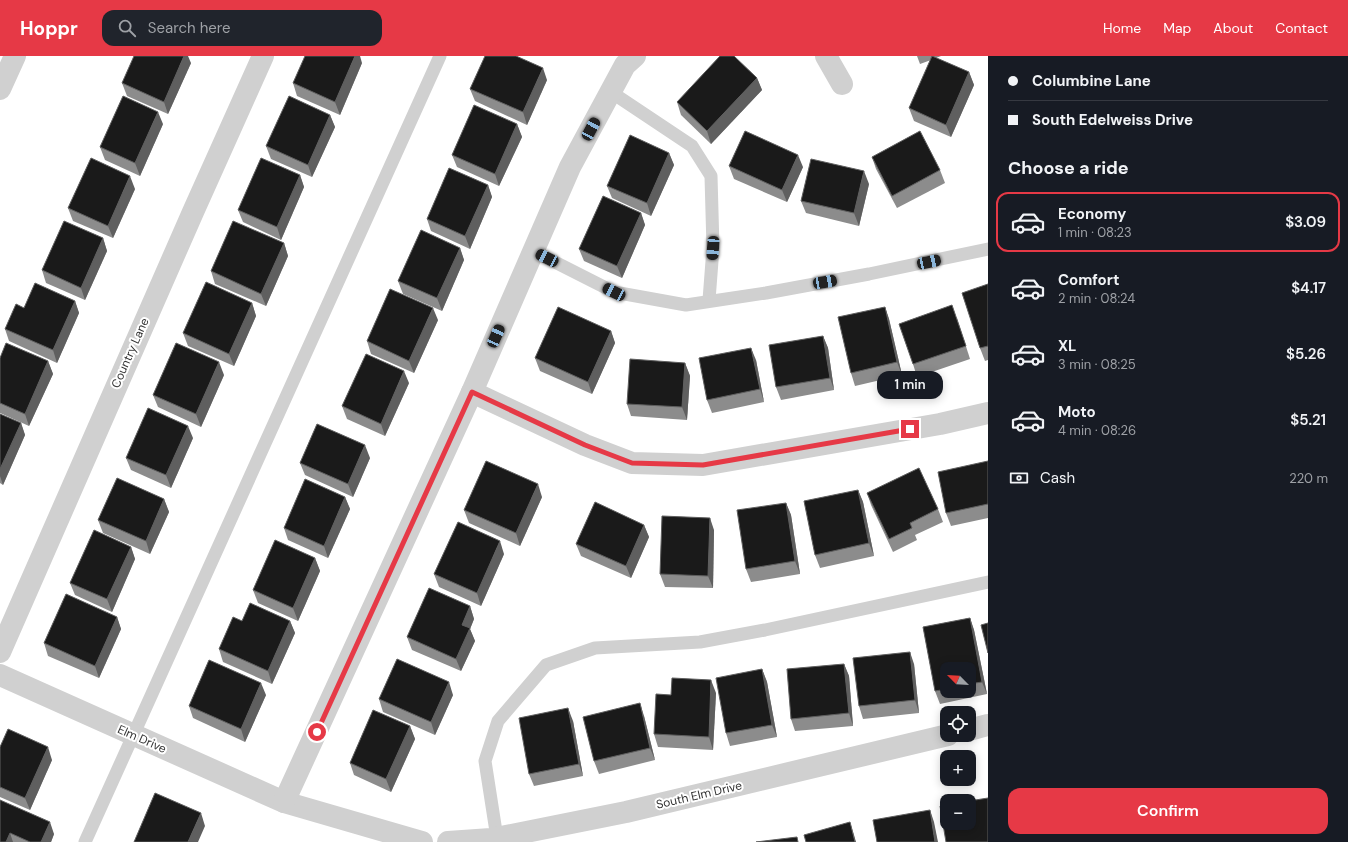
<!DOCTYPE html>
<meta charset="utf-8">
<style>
body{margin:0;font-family:"DM Sans",sans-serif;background:#20242c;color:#f1f3f6;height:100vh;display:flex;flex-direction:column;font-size:15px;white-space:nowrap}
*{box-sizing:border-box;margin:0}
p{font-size:13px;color:#9ea1a6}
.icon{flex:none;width:22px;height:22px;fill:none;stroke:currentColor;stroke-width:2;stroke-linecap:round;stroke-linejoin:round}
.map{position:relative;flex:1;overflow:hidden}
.sheet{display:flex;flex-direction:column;background:#171b24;width:360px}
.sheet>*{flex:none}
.top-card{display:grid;align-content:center;height:88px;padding:0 20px;background:#171b24}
.needle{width:26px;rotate:294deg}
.controls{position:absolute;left:940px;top:606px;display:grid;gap:8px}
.controls a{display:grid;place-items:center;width:36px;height:36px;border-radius:8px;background:#171b24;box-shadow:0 2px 10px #0003;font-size:20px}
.end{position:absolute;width:18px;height:18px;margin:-9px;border:5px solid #e63946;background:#fff;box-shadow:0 0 0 2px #fff}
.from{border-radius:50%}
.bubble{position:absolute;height:28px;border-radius:12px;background:#171b24;box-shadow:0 2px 10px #0003;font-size:13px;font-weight:600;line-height:28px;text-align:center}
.car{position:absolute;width:12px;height:24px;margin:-12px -6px;border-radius:5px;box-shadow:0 0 3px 1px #0007;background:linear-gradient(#222 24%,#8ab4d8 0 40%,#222 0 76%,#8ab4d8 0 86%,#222 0)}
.top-card b{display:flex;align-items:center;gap:14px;height:38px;font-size:15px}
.top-card b+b{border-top:1px solid #363941}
.top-card i{width:10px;height:10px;background:#f1f3f6}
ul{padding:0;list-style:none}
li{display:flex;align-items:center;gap:12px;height:60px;margin:0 8px 6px;padding:0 12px;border:2px solid transparent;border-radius:12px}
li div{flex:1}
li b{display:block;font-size:15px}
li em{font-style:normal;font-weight:600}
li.selected{border-color:#e63946}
li>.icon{width:36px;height:36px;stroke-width:1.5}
h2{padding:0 20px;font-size:18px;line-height:48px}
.pay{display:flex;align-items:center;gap:10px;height:44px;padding:0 20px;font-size:15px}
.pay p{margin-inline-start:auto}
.primary-button{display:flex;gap:8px;margin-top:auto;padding:8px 20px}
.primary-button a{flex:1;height:46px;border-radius:12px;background:#e63946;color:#fff;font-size:16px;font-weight:600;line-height:46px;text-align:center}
header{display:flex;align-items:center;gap:24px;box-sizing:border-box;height:56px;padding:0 20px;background:#e63946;color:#fff}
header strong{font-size:19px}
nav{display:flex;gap:22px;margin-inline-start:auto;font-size:14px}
.search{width:280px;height:36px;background:#20242c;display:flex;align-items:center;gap:10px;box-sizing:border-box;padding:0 14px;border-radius:12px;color:#9ea1a6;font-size:15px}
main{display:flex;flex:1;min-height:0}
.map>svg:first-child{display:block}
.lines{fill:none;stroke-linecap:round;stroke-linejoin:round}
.service{stroke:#d0d0d0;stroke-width:13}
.minor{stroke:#d0d0d0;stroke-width:22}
.tertiary{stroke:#d0d0d0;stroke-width:22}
.wall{fill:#8c8c8c;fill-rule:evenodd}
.shaded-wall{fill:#5f5f5f}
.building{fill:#1a1a1a;stroke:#5f5f5f}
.route{stroke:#e63946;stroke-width:5}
.labels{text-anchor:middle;stroke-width:4;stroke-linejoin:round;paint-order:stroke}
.street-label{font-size:12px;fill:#333;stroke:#fff}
</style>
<header>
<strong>Hoppr</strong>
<div class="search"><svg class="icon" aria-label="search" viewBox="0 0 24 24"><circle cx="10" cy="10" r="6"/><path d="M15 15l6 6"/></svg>Search here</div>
<nav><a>Home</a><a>Map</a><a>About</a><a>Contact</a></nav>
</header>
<main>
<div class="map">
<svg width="988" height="786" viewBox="0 0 988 786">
<rect width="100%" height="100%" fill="#fff"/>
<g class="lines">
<g class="service">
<path d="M611,36l81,54 19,30 2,72 -4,52"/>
<path d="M533,195l81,41 72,13 80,-12 103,-19 119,-25"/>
<path d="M497,782l-12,-77 13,-40 48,-56 49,-17 105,-6 65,-12 223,-48"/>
<path d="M85,786l355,-786"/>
</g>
<g class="minor">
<path d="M826,0l16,28"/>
<path d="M472,336l113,53 47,18 71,2 237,-41 48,-11"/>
<path d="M0,596l193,-440 70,-156"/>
<path d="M0,619l284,127 138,40"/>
<path d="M969,674l19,-5"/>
<path d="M284,746l188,-410 98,-225 55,-102 10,-9"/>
<path d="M448,786l43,-3 135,-27 322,-77"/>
</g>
<path class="tertiary" d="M0,33l15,-33"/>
</g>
<g class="wall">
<path d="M917,0h24l-5,2 33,14 5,13 -23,52 -37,-16 -5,-13 22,-48 -11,4z"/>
<path d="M191,7l-23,51 -41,-18 -5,-13z"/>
<path d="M362,7l-22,52 -43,-19 -4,-13z"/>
<path d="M757,22l5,12 -51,54 -30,-29 -4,-13z"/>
<path d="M547,24l-20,45 -52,-24 -5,-12z"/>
<path d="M330,59l5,12 -23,50 -41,-18 -5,-13z"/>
<path d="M163,68l-23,52 -35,-16 -5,-13z"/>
<path d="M517,68l5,13 -23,49 -42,-19 -5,-12z"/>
<path d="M669,97l5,12 -23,51 -39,-18 -5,-12z"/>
<path d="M872,101l68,13 5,13 -48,25 -21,-39z"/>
<path d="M729,110l74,1 -16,35 -53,-23z"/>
<path d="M300,119l4,12 -23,53 -38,-18 -5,-12z"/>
<path d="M869,128l-10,42 -53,-13 -5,-12z"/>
<path d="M488,129l4,12 -22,52 -39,-18 -4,-12z"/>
<path d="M135,133l-22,49 -40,-17 -5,-13z"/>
<path d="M641,157l4,12 -23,53 -38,-17 -5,-12z"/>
<path d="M103,182l4,13 -22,49 -39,-17 -4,-13z"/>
<path d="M284,187l4,13 -22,50 -51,-22 -4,-13z"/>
<path d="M460,192l4,12 -22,51 -39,-17 -5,-13z"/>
<path d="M988,228v76l-3,1 -5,-13z"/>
<path d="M75,245l4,12 -22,50 -48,-22 -4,-12 19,-21z"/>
<path d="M252,247l4,13 -22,50 -46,-20 -5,-13z"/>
<path d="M885,251l4,12 13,56 -47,11 -4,-13z"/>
<path d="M957,262l13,41 -53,18 -4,-13z"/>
<path d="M438,264l-24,53 -43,-19 -4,-13z"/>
<path d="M611,275l4,12 -23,51 -52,-23 -5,-13z"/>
<path d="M823,280l5,12 6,42 -53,10 -5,-13z"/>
<path d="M0,302l48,3 5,13 -24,52 -29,-13z"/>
<path d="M756,304l8,42 -52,11 -5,-13z"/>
<path d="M685,307l5,13 -3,44 -56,-4 -4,-12z"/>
<path d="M224,319l-23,52 -43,-20 -5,-12z"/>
<path d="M409,327l-24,53 -38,-17 -5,-13z"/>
<path d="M0,358l21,9 4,12 -22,50 -3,-2z"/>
<path d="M193,382l-22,50 -40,-18 -5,-12z"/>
<path d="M370,402l-17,39 -48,-22 -5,-12z"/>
<path d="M988,405v57l-37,8 -5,-13z"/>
<path d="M858,434l5,12 11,54 -54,12 -5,-13z"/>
<path d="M867,437l71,16 5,13 -28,13 2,5 -24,12 -22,-47z"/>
<path d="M345,441l5,12 -22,49 -40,-18 -4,-12z"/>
<path d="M542,441l-22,49 -51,-23 -5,-13z"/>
<path d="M164,443l5,13 -19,42 -47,-21 -5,-13z"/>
<path d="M786,447l5,12 9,59 -49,8 -5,-13z"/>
<path d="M644,469l5,12 -18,41 -50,-22 -5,-12z"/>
<path d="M714,474l-1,58 -48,-1 -5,-13z"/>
<path d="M131,491l4,12 -23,53 -37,-17 -5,-12z"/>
<path d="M504,498l-23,52 -42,-19 -5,-13z"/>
<path d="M315,502l5,13 -22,50 -40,-18 -5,-13z"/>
<path d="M470,550l4,13 -4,10 5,12 -14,30 -49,-21 -5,-13z"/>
<path d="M117,561l4,12 -22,49 -51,-22 -4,-13z"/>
<path d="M970,562l4,12 13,64 -47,10 -5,-13 -12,-64zM947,613h22v22h-22z"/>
<path d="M290,565l5,12 -23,51 -49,-22 -4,-13z"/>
<path d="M844,608l5,12 4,50 -58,5 -4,-12z"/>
<path d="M914,608l5,49 -56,6 -4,-13z"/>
<path d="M762,613l5,13 10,55 -47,9 -4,-13z"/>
<path d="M716,637l-3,57 -55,-3 -4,-13 17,-39z"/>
<path d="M266,639l-21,47 -52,-24 -4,-12z"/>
<path d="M453,639l-18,40 -52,-23 -4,-13z"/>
<path d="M644,660l11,44 -56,14 -5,-13z"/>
<path d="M573,665l10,55 -49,10 -5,-12z"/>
<path d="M410,670l5,13 -24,53 -37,-17 -4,-12z"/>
<path d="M0,691l52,13 -22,50 -30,-13z"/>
<path d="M0,744l54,34 -3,8h-51z"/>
</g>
<g class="shaded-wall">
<path d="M184,0h4l3,7 -23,51 -4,-12z"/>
<path d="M355,0h5l2,7 -22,52 -5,-13z"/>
<path d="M543,12l4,12 -20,45 -4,-13z"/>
<path d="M969,16l5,13 -23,52 -5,-12z"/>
<path d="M757,22l5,12 -51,54 -4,-13z"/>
<path d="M158,56l5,12 -23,52 -5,-13z"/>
<path d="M330,59l5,12 -23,50 -4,-12z"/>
<path d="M517,68l5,13 -23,49 -4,-12z"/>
<path d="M669,97l5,12 -23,51 -4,-13z"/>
<path d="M798,99l5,12 -16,35 -5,-12z"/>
<path d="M864,115l5,13 -10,42 -5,-13z"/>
<path d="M300,119l4,12 -23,53 -4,-13z"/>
<path d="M130,120l5,13 -22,49 -5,-12z"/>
<path d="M488,129l4,12 -22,52 -5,-13z"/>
<path d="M641,157l4,12 -23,53 -5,-12z"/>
<path d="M103,182l4,13 -22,49 -4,-12z"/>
<path d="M284,187l4,13 -22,50 -5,-12z"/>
<path d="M460,192l4,12 -22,51 -5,-13z"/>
<path d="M75,245l4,12 -22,50 -4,-13z"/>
<path d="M252,247l4,13 -22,50 -5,-12z"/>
<path d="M885,251l4,12 13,56 -5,-13z"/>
<path d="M433,252l5,12 -24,53 -5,-12z"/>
<path d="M611,275l4,12 -23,51 -4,-12z"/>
<path d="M823,280l5,12 6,42 -4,-12z"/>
<path d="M751,292l5,12 8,42 -4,-13z"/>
<path d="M48,305l5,13 -24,52 -4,-12z"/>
<path d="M219,306l5,13 -23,52 -5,-13z"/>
<path d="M685,307l5,13 -3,44 -5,-13z"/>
<path d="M404,315l5,12 -24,53 -4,-12z"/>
<path d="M21,367l4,12 -22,50 -3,-9v-7z"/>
<path d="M188,370l5,12 -22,50 -5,-13z"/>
<path d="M365,389l5,13 -17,39 -5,-13z"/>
<path d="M538,428l4,13 -22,49 -4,-13z"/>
<path d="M858,434l5,12 11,54 -5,-13z"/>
<path d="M345,441l5,12 -22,49 -4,-12z"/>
<path d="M164,443l5,13 -19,42 -4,-13z"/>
<path d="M786,447l5,12 9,59 -5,-13z"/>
<path d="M710,462l4,12 -1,58 -5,-12z"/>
<path d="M644,469l5,12 -18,41 -5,-12z"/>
<path d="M500,485l4,13 -23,52 -4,-13z"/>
<path d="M131,491l4,12 -23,53 -5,-13z"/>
<path d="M315,502l5,13 -22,50 -5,-13z"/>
<path d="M470,550l4,13 -4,10 5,12 -14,30 -5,-12 6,-34z"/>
<path d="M117,561l4,12 -22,49 -4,-12z"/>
<path d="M970,562l4,12 13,64 -5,-12z"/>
<path d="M290,565l5,12 -23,51 -4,-13z"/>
<path d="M910,596l4,12 5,49 -4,-13z"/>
<path d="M844,608l5,12 4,50 -4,-13z"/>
<path d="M762,613l5,13 10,55 -5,-12z"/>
<path d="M711,624l5,13 -3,57 -4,-13z"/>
<path d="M449,626l4,13 -18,40 -4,-13z"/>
<path d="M261,627l5,12 -21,47 -4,-13z"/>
<path d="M640,647l4,13 11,44 -5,-12z"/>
<path d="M568,652l5,13 10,55 -4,-12z"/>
<path d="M410,670l5,13 -24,53 -5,-13z"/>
<path d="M48,691l4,13 -22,50 -5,-12z"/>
<path d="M930,754l4,12 4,20h-3z"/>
<path d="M201,757l4,13 -7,16h-10z"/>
<path d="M50,766l4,12 -3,8h-10z"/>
<path d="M850,766l4,13 2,7h-1z"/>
<path d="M10,777l3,9h-7z"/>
</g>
<g class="building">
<path d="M134,0h50l-20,46 -42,-19z"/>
<path d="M305,0h50l-20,46 -42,-19z"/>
<path d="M485,0h31l27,12 -20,44 -53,-23z"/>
<path d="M720,0h14l23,22 -50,53 -30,-29z"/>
<path d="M932,0l37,16 -23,53 -37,-17z"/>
<path d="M123,40l35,16 -23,51 -35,-16z"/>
<path d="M289,40l41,19 -22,50 -42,-19z"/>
<path d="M474,49l43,19 -22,50 -43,-19z"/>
<path d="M745,75l53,24 -16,35 -53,-24z"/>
<path d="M920,75l20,39 -48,26 -20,-39z"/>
<path d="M630,79l39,18 -22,50 -40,-17z"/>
<path d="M91,102l39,18 -22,50 -40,-18z"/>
<path d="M261,102l39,17 -23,52 -39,-17z"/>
<path d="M811,103l53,12 -10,42 -53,-12z"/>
<path d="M449,112l39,17 -23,51 -38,-17z"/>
<path d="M603,140l38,17 -24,53 -38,-17z"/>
<path d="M64,165l39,17 -22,50 -39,-18z"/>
<path d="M233,165l51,22 -23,51 -50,-23z"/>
<path d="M421,174l39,18 -23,50 -39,-17z"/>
<path d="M206,226l46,21 -23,51 -46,-21z"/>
<path d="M35,227l40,18 -22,49 -48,-21 11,-25 8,4z"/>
<path d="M988,228v62l-8,2 -18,-55z"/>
<path d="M390,233l43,19 -24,53 -42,-20z"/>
<path d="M952,249l14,41 -53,18 -14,-40z"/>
<path d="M558,251l53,24 -23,51 -53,-24z"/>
<path d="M885,251l12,55 -46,11 -13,-56z"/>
<path d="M823,280l7,42 -54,9 -7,-42z"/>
<path d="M6,287l42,18 -23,53 -25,-11v-45z"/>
<path d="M176,287l43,19 -23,52 -43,-19z"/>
<path d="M751,292l9,41 -53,11 -8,-42z"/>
<path d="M366,298l38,17 -23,53 -39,-18z"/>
<path d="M630,303l55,4 -3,44 -55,-3z"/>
<path d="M148,352l40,18 -22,49 -40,-17z"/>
<path d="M0,358l21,9 -21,46z"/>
<path d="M317,368l48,21 -17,39 -48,-21z"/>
<path d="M486,405l52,23 -22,49 -52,-23z"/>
<path d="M988,405v43l-42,9 -8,-41z"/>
<path d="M919,412l19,41 -28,14 2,5 -23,11 -22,-46z"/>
<path d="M117,422l47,21 -18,42 -48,-21z"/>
<path d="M305,423l40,18 -21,49 -40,-18z"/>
<path d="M858,434l11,53 -54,12 -11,-54z"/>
<path d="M595,446l49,23 -18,41 -50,-22z"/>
<path d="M786,447l9,58 -49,8 -9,-59z"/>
<path d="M662,460l48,2 -2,58 -48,-2z"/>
<path d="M458,466l42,19 -23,52 -43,-19z"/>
<path d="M94,474l37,17 -24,52 -37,-16z"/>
<path d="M275,484l40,18 -22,50 -40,-18z"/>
<path d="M429,532l41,18 -8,19 8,3 -14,31 -49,-22z"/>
<path d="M66,538l51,23 -22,49 -51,-23z"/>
<path d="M250,547l40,18 -22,50 -49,-22 14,-32 9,4z"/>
<path d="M970,562l12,64 -13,2v-15h-22v20l-12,2 -12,-64z"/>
<path d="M988,567v30l-7,-28z"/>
<path d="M910,596l5,48 -56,6 -6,-48z"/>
<path d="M397,603l52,23 -18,40 -52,-23z"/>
<path d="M209,604l52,23 -20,46 -52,-23z"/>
<path d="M844,608l5,49 -58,6 -4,-50z"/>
<path d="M762,613l10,56 -46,8 -10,-55z"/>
<path d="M672,622l39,2 -2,57 -55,-3 2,-40 15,1z"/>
<path d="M640,647l10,45 -56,13 -11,-44z"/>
<path d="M568,652l11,56 -50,10 -10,-56z"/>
<path d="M373,654l37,16 -24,53 -36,-16z"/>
<path d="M8,673l40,18 -23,51 -25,-11v-40z"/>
<path d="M155,737l46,20 -13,29h-54z"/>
<path d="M988,742v44h-42l-6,-36 7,-1v18h22v-22z"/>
<path d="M0,744l50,22 -9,20h-11l-20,-9 -4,9h-6z"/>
<path d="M930,754l5,32h-58l-4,-22z"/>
<path d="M850,766l5,20h-49l-2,-7z"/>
<path d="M797,781l1,5h-42z"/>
</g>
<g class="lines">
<path class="route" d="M317,676l155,-340 113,53 47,18 71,2 207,-36"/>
</g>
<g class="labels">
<g class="street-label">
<text transform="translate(130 297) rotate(-66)" y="4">Country Lane</text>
<text transform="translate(142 683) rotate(24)" y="4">Elm Drive</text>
<text transform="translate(699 739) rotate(-13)" y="4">South Elm Drive</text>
</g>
</g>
</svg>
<div class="controls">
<a><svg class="needle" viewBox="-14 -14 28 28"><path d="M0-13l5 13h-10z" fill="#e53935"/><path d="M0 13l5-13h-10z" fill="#9ea1a6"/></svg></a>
<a><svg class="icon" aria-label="locate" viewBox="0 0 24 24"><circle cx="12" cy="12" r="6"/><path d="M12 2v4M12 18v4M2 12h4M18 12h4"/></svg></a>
<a>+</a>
<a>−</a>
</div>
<i class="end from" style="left:317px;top:676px"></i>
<i class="end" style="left:910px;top:373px"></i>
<div class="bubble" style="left:877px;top:315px;width:66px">1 min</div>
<i class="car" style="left:591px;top:73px;rotate:28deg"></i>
<i class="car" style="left:713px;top:192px;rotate:184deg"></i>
<i class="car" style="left:547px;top:202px;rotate:297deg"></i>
<i class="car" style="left:929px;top:206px;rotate:78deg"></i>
<i class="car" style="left:825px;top:226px;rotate:80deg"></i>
<i class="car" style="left:614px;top:236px;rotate:297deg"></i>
<i class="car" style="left:496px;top:280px;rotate:24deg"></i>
</div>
<section class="sheet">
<div class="top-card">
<b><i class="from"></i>Columbine Lane</b>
<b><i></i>South Edelweiss Drive</b>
</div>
<h2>Choose a ride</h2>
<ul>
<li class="selected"><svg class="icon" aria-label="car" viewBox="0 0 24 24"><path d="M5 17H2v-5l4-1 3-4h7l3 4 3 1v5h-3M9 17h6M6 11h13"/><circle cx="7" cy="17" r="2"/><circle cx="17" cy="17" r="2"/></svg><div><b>Economy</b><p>1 min · 08:23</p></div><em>$3.09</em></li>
<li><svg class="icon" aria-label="car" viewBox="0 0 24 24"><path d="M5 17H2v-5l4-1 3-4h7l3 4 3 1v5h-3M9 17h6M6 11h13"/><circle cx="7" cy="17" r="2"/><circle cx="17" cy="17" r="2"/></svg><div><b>Comfort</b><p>2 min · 08:24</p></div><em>$4.17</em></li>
<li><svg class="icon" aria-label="car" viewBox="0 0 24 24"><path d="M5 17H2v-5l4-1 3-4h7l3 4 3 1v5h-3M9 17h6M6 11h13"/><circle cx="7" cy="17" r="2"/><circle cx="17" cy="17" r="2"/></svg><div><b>XL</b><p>3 min · 08:25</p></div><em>$5.26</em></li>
<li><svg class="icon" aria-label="car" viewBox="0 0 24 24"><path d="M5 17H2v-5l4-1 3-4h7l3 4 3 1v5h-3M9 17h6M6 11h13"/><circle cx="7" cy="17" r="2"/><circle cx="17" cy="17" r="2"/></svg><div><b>Moto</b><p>4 min · 08:26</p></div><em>$5.21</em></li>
</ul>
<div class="pay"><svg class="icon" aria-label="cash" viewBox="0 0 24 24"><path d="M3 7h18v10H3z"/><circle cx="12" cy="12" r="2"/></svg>Cash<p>220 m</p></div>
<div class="primary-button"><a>Confirm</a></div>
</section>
</main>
